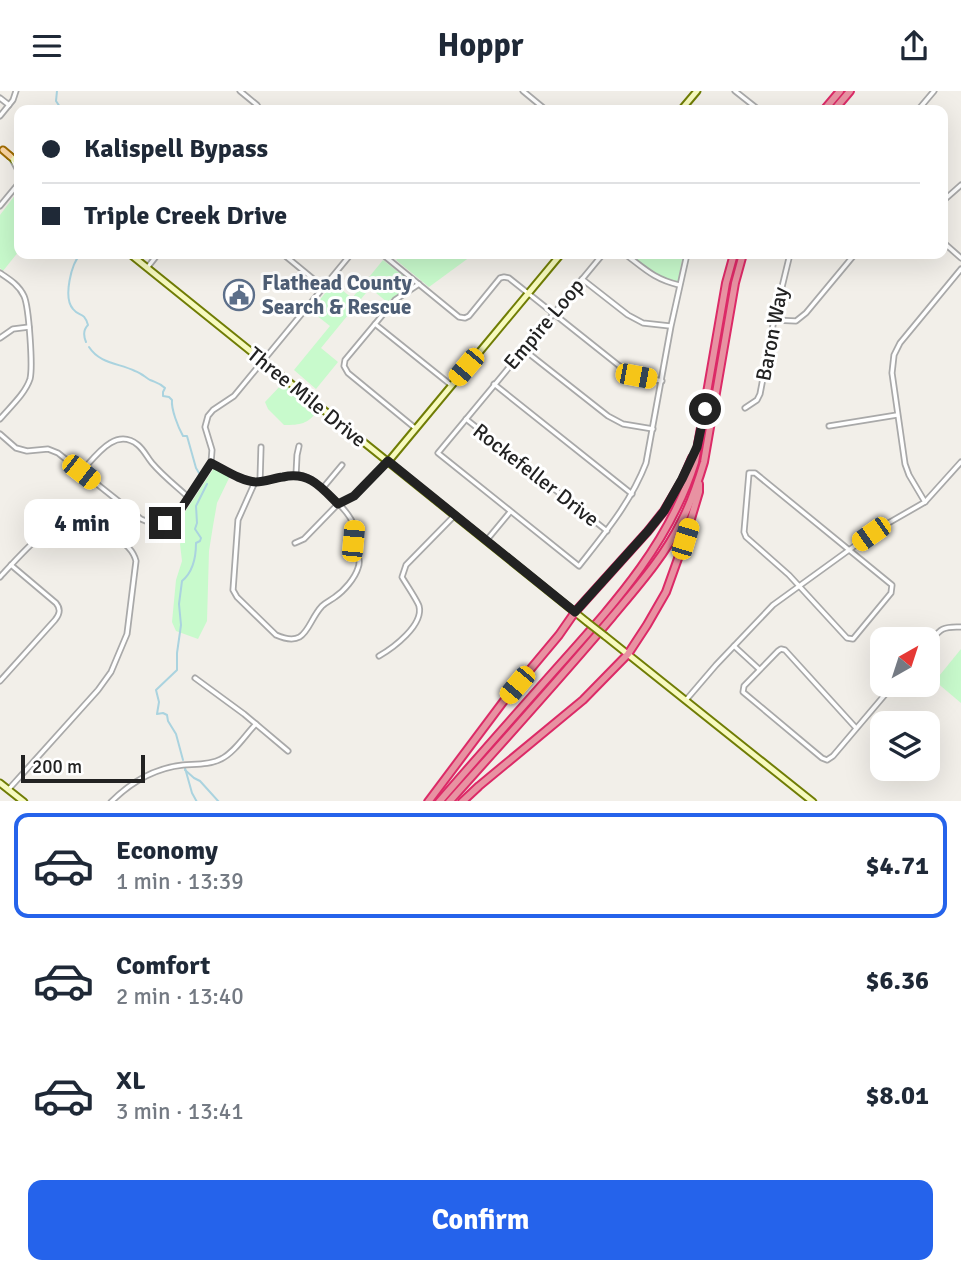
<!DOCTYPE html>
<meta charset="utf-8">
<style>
body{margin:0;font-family:Signika,sans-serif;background:#f2f2f3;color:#1f2937;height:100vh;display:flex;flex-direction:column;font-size:26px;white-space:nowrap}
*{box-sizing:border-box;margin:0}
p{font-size:23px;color:#747a83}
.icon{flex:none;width:38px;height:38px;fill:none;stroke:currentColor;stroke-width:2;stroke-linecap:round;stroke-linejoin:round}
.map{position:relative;height:710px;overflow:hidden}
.sheet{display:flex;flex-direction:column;background:#fff;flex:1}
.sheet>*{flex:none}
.top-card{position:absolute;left:14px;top:14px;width:934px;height:154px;border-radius:14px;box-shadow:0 7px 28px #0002;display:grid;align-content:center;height:154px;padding:0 28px;background:#fff}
.needle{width:46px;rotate:39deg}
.tools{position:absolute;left:870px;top:536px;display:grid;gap:14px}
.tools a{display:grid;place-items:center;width:70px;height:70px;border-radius:14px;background:#fff;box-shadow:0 7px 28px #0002;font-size:35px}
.scale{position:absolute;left:21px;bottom:18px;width:124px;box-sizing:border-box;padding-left:7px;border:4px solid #222;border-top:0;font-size:19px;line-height:24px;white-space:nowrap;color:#222;-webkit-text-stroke:5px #fff;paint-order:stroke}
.end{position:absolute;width:32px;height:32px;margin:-16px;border:9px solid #222;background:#fff;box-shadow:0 0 0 4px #fff}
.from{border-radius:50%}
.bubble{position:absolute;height:49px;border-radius:14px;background:#fff;box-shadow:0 7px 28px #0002;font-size:23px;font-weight:800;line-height:49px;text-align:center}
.car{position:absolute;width:21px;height:42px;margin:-21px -10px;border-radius:9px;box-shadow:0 0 5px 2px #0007;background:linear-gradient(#f5c518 24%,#345 0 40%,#f5c518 0 76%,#345 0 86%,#f5c518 0)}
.top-card b{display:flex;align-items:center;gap:24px;height:66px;font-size:26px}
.top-card b+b{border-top:2px solid #e0e1e3}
.top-card i{width:18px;height:18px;background:#1f2937}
ul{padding:12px 0 0;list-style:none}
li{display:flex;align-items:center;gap:21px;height:105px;margin:0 14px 10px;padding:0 14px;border:4px solid transparent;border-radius:14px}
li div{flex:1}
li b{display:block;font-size:26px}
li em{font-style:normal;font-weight:800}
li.selected{border-color:#2563eb}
li>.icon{width:63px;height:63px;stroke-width:1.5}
.cta{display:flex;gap:14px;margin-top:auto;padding:14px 28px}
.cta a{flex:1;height:80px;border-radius:14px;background:#2563eb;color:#fff;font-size:28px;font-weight:800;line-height:80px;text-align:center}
header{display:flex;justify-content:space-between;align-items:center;height:91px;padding:0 28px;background:#fff;font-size:32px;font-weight:800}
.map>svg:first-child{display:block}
.park{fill:#c8facc}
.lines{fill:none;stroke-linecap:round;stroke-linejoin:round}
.stream{stroke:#aad3df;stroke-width:2}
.street-casing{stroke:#a9a9a9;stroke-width:7}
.secondary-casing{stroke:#707d05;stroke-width:9}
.primary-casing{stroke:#a06b00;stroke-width:9}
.highway-casing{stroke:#dc2a67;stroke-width:10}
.street{stroke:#fff;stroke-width:3.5}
.secondary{stroke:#f7fabf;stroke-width:5}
.primary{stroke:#fcd6a4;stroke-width:5}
.highway{stroke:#e892a2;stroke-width:6}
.secondary-bridge-casing{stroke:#707d05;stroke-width:9;stroke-linecap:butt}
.secondary-bridge{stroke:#f7fabf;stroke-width:5}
.route{stroke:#222;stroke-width:9}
.labels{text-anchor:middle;stroke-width:6;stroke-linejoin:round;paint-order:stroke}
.service-label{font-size:21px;font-weight:bold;fill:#4e5e75;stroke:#fff;text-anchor:start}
.street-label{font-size:21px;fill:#222;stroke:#fff}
</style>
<header><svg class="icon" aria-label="menu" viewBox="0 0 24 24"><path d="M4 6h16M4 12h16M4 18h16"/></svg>Hoppr<svg class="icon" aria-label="share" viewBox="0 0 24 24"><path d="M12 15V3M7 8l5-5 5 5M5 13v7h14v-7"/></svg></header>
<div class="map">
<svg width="961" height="711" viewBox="0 0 961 711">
<rect width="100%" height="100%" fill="#f2efe9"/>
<g class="park">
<path d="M19,99v61l-16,20 -3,-3v-53z"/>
<path d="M405,163h69l-45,33 -33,-27z"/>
<path d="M628,163h55l-5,27c-19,1 -35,-16 -50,-27z"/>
<path d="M383,169l28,22 -1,3 -23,17 -17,-14 -49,60 17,14 -22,27 -22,-19 36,-44 -19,-15 22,-28 19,15z"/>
<path d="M283,292l35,28c-11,13 -17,14 -34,14l-16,-16 -3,-7z"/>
<path d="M214,377l16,8 -13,27 -4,23 -4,25 -2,70 -9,18 -22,-8 -4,-9 4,-42 6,-19 -2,-17 5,-11 -2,-18z"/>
<path d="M961,558v54l-26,-22z"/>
</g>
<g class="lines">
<g class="stream">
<path d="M57,0l-1,10 6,9"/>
<path d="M81,163c-10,9 -18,44 -8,55 6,8 11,2 15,16 -5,5 -5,10 -2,17"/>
<path d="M89,256c11,17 30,16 46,24 6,2 10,6 15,9 7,3 10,3 15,8l-2,4v4l6,1 3,3c-1,9 6,27 11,36h4l9,32 3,5"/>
<path d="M183,669l-7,-26 -8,-13 -1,-6 -4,-2 -6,1 2,-12 -3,-12 21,-20v-17l4,-28 -2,-21 3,-23c11,-9 14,-23 14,-38l4,-2 1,-3 -6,-9 2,-6 -1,-17 11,-22"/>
<path d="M185,677l7,25 5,9"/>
<path d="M185,679l9,8 6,3 19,21"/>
</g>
<g class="street-casing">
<g id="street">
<path d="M240,0l17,14 3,5"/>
<path d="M523,0l23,19"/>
<path d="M735,0l24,19"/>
<path d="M0,7l9,7"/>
<path d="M918,19l16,-19"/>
<path d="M0,25l13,-16 3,-9"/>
<path d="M13,70l6,11"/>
<path d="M943,110l18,-16"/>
<path d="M0,115l19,-23"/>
<path d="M943,151l18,16"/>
<path d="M283,163l40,33"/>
<path d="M382,163l77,63 6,1 4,-2 31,-38 4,-1 5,1 113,90 14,8 26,5"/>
<path d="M603,163l-165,199 141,113c26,-33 52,-64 67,-103l25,-137 16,-72"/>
<path d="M625,163c20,15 29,25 54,31"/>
<path d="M147,177l11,-14"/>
<path d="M0,182c9,6 19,12 24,23 5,11 9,71 6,83 -5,15 -20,28 -30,40"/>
<path d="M582,188l46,36 15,8 27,3"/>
<path d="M774,229l22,1 10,-8 49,-59"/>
<path d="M375,233l76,61"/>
<path d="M0,247l13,-9 16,-2"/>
<path d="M523,258l85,67 15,8 30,5"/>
<path d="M494,293l138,110"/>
<path d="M745,317l12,-8 3,-6 14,-74 16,-66"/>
<path d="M466,328l141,112"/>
<path d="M829,335l68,-11"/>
<path d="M415,337l-67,-55 -4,-7 1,-6 50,-60 24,-16"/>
<path d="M0,343l16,14 11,3 21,-2 10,4 83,66 12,5 12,-1 10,-5 36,-55 1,-13 -7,-23 3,-11 5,-6 21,-14 117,-142"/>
<path d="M211,372c13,6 29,18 44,19 20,1 38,-15 57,-2 11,8 40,33 42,47 1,5 -2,10 -1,16 2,9 9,15 5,25 -3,10 -14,23 -23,29 -4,3 -9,5 -13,9 -16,17 -14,43 -46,29l-39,-38 -4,-7 5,-70 17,-38"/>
<path d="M81,381c14,-15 34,-46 57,-27 6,5 9,12 14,18 10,12 24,23 36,34"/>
<path d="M749,382h6l137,112 -1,8 -38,46 -6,-1 -58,-63 -43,-38 -2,-5z"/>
<path d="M296,384l1,-20 2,-9"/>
<path d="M260,390l1,-34"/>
<path d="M322,398l20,-24"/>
<path d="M925,411l-16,-27 -4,-11 -13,-91 2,-18 6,-12 61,-74"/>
<path d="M486,450l24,-29"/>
<path d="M295,452l9,-4 34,-35 16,-8 34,-34"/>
<path d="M0,486c15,-16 61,-70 85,-63 10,2 19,13 26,19 10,8 22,15 25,28l-9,73 -16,38 -13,18 -90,100"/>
<path d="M928,553c12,-14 13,-18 33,-17"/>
<path d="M734,555l25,23"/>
<path d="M379,565c14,-8 45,-31 40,-50 -2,-6 -13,-22 -17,-29l4,-12 49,-50"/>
<path d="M195,587l49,36 44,37"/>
<path d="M0,590l55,-61c5,-6 6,-11 1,-17l-45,-38"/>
<path d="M686,609l30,-35 57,-60 105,-76 47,-27 36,-40"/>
<path d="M856,637l-71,-78 -4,-1 -3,2 -34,35 -1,6 79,66 5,2 6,-4 61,-72"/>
<path d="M111,711c20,-20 44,-34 72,-37 12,-1 27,0 38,-6 14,-7 24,-24 35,-35"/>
</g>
</g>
<g class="secondary-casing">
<g id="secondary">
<path d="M681,19l16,-19"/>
<path d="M10,65l9,8"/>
<path d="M130,163l457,368"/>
<path d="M388,371l173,-208"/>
<path d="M605,545l208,166"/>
<path d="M0,692l24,19"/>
</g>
</g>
<g class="primary-casing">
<path id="primary" d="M3,59l7,6"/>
</g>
<g class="highway-casing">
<g id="highway">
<path d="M824,19l16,-19"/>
<path d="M834,19l16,-19"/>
<path d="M428,711l75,-100 56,-67 16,-23 73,-81 16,-20 19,-32 9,-21"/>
<path d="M439,711c39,-45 78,-89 117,-133 57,-64 113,-124 139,-207l31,-179 8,-29"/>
<path d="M449,711c55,-62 110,-122 163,-185 25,-30 52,-60 69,-95 10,-19 17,-40 23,-60l31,-179 8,-29"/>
<path d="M462,711l17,-16 104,-86 45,-46 19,-29 19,-33 19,-53 14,-47v-8"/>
</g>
</g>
<use href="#street" class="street"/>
<use href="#secondary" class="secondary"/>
<use href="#primary" class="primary"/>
<use href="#highway" class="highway"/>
<g class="secondary-bridge-casing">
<path id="secondary-bridge" d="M587,531l18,14"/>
</g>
<use href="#secondary-bridge" class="secondary-bridge"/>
</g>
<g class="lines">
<path class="route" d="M165,432l10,-5 36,-55c14,7 30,18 45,19 9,0 18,-4 27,-5 26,-6 38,10 55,27l16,-8 34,-35 187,151 73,-81 16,-20 18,-32 15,-32 8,-38"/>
</g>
<defs>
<g id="civic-ring" transform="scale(1.575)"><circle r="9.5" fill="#fff" stroke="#5c6f8a" stroke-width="1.5"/><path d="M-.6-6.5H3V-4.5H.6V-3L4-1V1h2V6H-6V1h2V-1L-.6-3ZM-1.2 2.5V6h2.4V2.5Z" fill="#5c6f8a"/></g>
</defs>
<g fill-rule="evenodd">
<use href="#civic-ring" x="239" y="204"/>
</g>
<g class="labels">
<g class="service-label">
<text x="262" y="199">Flathead County<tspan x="262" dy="24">Search &amp; Rescue</tspan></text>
</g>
<g class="street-label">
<text transform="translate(544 233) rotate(-50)" y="7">Empire Loop</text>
<text transform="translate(772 243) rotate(-79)" y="7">Baron Way</text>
<text transform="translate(307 306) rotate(39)" y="7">Three Mile Drive</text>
<text transform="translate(536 384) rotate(38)" y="7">Rockefeller Drive</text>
</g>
</g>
</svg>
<div class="tools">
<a><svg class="needle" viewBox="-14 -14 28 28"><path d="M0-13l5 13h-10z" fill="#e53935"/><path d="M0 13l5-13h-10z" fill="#747a83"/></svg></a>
<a><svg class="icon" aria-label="layers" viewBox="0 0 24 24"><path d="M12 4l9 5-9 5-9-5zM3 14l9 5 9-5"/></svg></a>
</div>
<div class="scale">200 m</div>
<i class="end from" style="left:705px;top:318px"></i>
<i class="end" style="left:165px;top:432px"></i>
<div class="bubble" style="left:24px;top:408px;width:116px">4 min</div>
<i class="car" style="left:466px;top:276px;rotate:220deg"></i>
<i class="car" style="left:636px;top:285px;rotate:101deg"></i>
<i class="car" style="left:81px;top:381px;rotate:128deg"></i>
<i class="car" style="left:871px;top:443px;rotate:235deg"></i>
<i class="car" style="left:685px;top:448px;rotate:17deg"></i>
<i class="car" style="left:353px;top:450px;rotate:5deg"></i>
<i class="car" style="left:517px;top:594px;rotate:220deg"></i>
<div class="top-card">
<b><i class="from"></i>Kalispell Bypass</b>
<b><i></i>Triple Creek Drive</b>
</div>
</div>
<section class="sheet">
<ul>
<li class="selected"><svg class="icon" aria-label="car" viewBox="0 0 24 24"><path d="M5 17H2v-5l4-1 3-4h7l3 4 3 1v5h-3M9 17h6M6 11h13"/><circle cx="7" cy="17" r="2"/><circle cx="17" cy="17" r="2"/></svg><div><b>Economy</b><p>1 min · 13:39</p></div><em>$4.71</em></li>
<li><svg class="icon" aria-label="car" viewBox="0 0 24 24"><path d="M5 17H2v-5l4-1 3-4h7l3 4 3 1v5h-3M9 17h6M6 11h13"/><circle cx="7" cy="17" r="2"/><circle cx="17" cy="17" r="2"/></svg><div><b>Comfort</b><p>2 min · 13:40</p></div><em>$6.36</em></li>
<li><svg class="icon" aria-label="car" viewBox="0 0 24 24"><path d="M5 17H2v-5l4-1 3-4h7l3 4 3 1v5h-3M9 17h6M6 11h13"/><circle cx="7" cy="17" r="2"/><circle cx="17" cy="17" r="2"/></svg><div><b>XL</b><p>3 min · 13:41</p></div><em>$8.01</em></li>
</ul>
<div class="cta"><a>Confirm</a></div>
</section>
